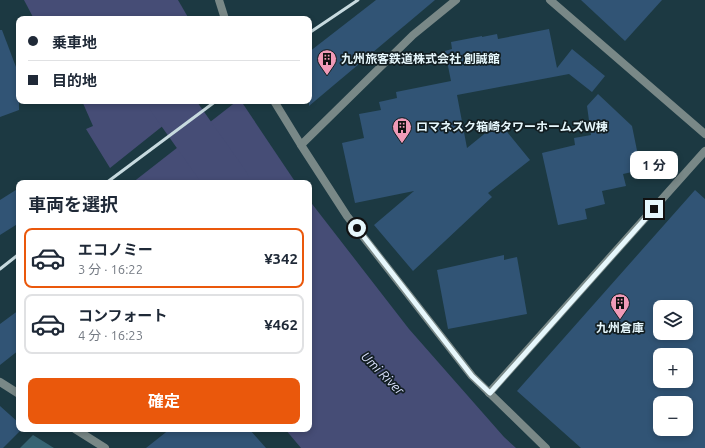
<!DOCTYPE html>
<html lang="ja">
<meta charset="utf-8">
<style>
body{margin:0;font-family:Ubuntu,"Noto Sans JP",sans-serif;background:#f6f6f7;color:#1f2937;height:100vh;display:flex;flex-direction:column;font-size:15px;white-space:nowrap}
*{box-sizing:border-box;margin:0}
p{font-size:13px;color:#747a83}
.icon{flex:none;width:22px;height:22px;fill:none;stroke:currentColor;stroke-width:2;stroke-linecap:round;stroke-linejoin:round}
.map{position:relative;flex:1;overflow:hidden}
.drawer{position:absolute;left:16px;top:180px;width:296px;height:252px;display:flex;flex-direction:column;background:#fff;border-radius:8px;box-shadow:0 2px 6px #0003}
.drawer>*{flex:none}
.top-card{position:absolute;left:16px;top:16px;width:296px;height:88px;border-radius:8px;box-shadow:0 2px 6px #0003;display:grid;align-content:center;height:88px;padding:0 12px;background:#fff}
.buttons{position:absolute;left:653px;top:300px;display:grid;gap:8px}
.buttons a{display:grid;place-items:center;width:40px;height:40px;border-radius:8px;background:#fff;box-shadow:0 2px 6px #0003;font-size:20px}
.end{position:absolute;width:18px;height:18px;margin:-9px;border:5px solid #e6f7fc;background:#111;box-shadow:0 0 0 2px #111}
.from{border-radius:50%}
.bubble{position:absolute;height:28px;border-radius:8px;background:#fff;box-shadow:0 2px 6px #0003;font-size:13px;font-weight:700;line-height:28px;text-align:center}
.top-card b{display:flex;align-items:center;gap:14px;height:38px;font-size:15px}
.top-card b+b{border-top:1px solid #e0e1e3}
.top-card i{width:10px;height:10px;background:#1f2937}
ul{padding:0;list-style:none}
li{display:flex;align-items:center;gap:12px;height:60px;margin:0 8px 6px;padding:0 4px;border:2px solid #e0e1e3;border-radius:8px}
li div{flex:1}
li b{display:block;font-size:15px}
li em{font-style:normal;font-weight:700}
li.current{border-color:#ea580c}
li>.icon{width:36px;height:36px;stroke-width:1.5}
h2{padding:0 12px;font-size:18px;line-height:48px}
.cta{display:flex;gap:8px;margin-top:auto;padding:8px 12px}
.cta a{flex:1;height:46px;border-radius:8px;background:#ea580c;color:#fff;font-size:16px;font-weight:700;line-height:46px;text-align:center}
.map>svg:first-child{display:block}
.green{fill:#376473}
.water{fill:#464d76}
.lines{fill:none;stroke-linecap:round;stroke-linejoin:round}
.river{stroke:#464d76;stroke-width:43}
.building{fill:#315475;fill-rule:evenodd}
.street{stroke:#798887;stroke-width:8}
.rail{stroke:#c7dadf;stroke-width:3}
.route{stroke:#e6f7fc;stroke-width:5}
.labels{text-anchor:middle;stroke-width:3.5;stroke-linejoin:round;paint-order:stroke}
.poi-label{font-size:12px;font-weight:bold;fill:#e6f7fc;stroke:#121e22;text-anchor:start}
.water-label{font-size:13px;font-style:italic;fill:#d9dffb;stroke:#121e22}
</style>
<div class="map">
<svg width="705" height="448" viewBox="0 0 705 448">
<rect width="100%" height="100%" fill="#1c3942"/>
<path class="green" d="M33,435l21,13h-34z"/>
<g class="water">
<path d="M24,0h154l11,19h-155z"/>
<path d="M82,101h112l-84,67 -24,-39 7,-3z"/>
<path d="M237,101h4l55,82h-164z"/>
<path d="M309,200l100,129 95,108 12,11h-215l-16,-19h24z"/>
</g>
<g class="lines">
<path class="river" d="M170,101l58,82"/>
</g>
<g class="building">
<path d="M376,0h59l-126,106v-54z"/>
<path d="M581,0h81l-37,41z"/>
<path d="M549,29l8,39 15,-19 33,27 -13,16 -23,-18 -112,21 10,53 32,-26 31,38 -42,33 4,4 -79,74 -39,-46 40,-34 -59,12 -13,-60 22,-5 -5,-24 22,-4 -2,-8 18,-4 -1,-6 55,-11 -6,-30 7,-2 -1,-7 31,-6v1l15,-3 1,5z"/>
<path d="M0,30h2l17,45v35l-19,7z"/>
<path d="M598,94l34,32 9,44 -18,4 3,12 -24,5 3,13 -20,5 2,10 -29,6 -16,-72 33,-8 -1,-7 17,-3 -4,-29z"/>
<path d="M19,188v35l-19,12v-35z"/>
<path d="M695,190l10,9v249h-124l-64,-57zM660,307h26v26h-26zM660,355h26v26h-26zM660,403h26v26h-26z"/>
<path d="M504,255v5l13,-3 10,57 -79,15 -11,-59z"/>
<path d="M19,310v40l-19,15v-41z"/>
<path d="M0,406l19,17v6h3l-19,19h-3z"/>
<path d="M170,429h79l17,19h-120z"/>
</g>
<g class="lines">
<g class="street">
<path d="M219,0l6,19"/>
<path d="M456,0l-43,35 -112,110 46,71 125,160 74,72"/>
<path d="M550,0l155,134"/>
<path d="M274,101l27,44"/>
<path d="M0,382l19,12"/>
<path d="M489,393l216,-242"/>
<path d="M75,429l30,19"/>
</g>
<g class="rail">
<path d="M309,33l49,-33"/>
<path d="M106,183l110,-82"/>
<path d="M0,269l19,-15"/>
</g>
</g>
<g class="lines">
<path class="route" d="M357,228l115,148 18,17 164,-184"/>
</g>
<defs>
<g id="building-pin" transform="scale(1)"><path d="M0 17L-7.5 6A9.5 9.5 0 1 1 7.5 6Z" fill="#f09ab7" stroke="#121e22"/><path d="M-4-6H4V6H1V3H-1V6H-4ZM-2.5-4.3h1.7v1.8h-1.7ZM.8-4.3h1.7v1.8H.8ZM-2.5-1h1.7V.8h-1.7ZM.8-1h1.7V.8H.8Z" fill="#111"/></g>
</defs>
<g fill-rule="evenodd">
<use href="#building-pin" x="327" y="59"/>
<use href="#building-pin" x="402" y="127"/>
<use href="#building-pin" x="620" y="303"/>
</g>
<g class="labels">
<g class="poi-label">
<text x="341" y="63">九州旅客鉄道株式会社 創誠館</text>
<text x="416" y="131">ロマネスク箱崎タワーホームズＷ棟</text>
<text x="620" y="332" text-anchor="middle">九州倉庫</text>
</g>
<g class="water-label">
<text transform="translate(383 373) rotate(45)" y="5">Umi River</text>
</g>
</g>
</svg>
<div class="buttons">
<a><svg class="icon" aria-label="layers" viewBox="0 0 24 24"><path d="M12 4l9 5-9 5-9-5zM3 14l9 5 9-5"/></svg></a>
<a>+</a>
<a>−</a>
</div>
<i class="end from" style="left:357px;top:228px"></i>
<i class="end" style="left:654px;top:209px"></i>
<div class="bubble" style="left:630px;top:151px;width:48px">1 分</div>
<div class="top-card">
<b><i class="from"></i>乗車地</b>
<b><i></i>目的地</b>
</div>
<section class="drawer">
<h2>車両を選択</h2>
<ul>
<li class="current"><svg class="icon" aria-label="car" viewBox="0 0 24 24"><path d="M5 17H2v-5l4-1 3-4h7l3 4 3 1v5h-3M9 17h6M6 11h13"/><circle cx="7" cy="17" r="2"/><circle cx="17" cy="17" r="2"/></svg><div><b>エコノミー</b><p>3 分 · 16:22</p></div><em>¥342</em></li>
<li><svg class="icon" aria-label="car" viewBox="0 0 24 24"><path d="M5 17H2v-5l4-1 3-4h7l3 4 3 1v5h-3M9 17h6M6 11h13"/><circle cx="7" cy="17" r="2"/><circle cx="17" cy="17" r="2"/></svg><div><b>コンフォート</b><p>4 分 · 16:23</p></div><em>¥462</em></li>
</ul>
<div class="cta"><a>確定</a></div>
</section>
</div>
